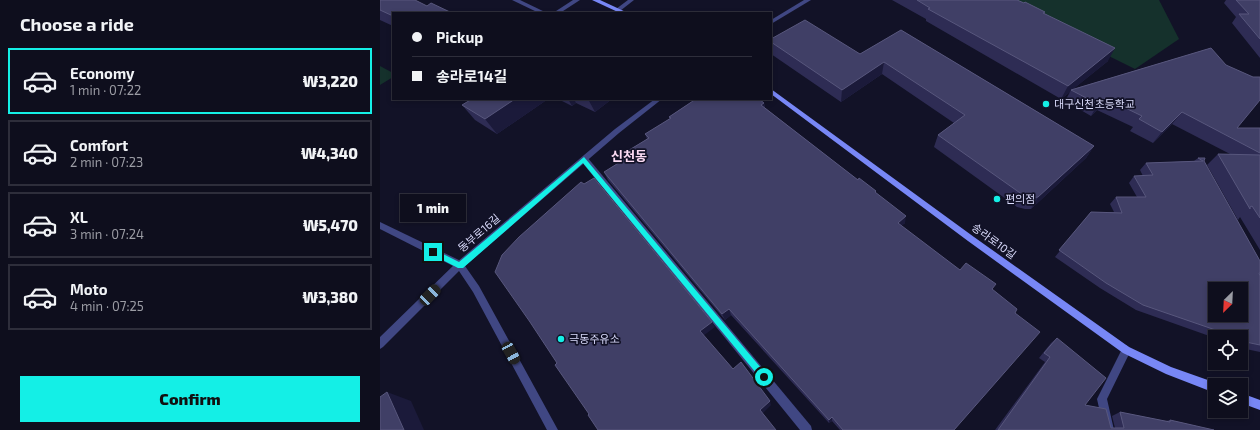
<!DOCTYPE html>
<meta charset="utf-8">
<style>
body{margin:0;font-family:"Exo 2","Noto Sans KR",sans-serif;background:#1c1c2a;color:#f1f3f6;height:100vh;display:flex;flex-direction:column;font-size:15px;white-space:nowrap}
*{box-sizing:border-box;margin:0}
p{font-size:13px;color:#9b9ca4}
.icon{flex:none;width:22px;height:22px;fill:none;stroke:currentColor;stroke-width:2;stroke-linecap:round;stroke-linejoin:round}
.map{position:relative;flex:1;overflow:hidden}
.sheet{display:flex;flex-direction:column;background:#0e0e1d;width:380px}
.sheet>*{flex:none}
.hud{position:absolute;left:12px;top:12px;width:380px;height:88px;border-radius:0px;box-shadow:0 2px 6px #0003,0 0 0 1px #2e2e3b;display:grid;align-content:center;height:88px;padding:0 20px;background:#0e0e1d}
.needle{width:26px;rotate:204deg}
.buttons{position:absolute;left:828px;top:282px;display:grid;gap:8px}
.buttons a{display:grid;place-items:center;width:40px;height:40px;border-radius:0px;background:#0e0e1d;box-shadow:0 2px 6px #0003,0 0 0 1px #2e2e3b;font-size:20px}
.end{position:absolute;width:18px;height:18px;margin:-9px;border:5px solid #14efe6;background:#111;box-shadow:0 0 0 2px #111}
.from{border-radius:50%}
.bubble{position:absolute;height:28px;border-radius:0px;background:#0e0e1d;box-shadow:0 2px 6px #0003,0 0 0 1px #2e2e3b;font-size:13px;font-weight:800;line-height:28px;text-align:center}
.car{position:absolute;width:12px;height:24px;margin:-12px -6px;border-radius:5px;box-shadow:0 0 3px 1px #0007;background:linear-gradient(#222 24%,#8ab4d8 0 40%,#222 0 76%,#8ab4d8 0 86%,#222 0)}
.hud b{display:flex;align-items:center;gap:14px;height:38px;font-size:15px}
.hud b+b{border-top:1px solid #2e2e3b}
.hud i{width:10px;height:10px;background:#f1f3f6}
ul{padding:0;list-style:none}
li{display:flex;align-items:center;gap:12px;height:66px;margin:0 8px 6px;padding:0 12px;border:2px solid #2e2e3b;border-radius:0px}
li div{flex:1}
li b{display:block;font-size:15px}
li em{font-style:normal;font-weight:800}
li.active{border-color:#14efe6}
li>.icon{width:36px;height:36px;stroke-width:1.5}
h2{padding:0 20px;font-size:18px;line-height:48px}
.primary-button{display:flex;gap:8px;margin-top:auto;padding:8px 20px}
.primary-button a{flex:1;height:46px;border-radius:0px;background:#14efe6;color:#111;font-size:16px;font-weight:800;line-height:46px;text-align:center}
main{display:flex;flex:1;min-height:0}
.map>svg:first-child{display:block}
.green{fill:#15312c}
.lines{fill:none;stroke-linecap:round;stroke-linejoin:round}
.lane{fill:#404783;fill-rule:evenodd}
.street{fill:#404783;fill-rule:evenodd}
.secondary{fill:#7887f6;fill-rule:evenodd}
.wall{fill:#2e2c54}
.shaded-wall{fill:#1b1a3a}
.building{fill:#403f66;stroke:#58577d;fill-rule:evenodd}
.route{fill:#14efe6}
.poi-dot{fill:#14efe6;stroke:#121227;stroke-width:1.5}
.labels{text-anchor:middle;stroke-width:3.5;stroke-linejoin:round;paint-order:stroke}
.poi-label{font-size:11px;fill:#dadbfc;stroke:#121227;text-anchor:start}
.street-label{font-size:11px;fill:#dadbfc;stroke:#121227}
.quarter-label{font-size:13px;font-weight:bold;fill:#fddcf5;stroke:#121227}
</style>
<main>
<section class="sheet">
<h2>Choose a ride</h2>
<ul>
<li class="active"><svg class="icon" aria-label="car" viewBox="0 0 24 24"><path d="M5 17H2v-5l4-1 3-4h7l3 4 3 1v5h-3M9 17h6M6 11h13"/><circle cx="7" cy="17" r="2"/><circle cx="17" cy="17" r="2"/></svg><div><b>Economy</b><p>1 min · 07:22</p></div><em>₩3,220</em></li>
<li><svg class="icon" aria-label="car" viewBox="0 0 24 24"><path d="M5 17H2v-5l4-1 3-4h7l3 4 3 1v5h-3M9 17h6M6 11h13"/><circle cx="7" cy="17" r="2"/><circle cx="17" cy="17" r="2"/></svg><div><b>Comfort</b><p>2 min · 07:23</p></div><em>₩4,340</em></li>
<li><svg class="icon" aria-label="car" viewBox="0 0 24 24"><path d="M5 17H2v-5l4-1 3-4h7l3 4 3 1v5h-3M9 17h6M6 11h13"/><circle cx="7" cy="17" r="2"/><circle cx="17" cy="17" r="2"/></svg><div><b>XL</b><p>3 min · 07:24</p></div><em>₩5,470</em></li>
<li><svg class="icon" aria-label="car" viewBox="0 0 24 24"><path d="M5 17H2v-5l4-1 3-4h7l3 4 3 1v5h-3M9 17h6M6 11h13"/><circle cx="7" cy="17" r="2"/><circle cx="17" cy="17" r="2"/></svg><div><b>Moto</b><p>4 min · 07:25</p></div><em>₩3,380</em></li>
</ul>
<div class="primary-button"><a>Confirm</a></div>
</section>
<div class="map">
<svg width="880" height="430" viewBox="0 0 880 430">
<rect width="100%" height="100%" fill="#121227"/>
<g class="green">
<path d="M616,0h163l20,39 -44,30z"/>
<path d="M0,66l13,7v4l-13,8z"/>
</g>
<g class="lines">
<g class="lane">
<path d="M132,0h8l27,13h-8z"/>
<path d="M193,0h7l-20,13h-7z"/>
<path d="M248,0h6l-14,11h-4v-2z"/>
<path d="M204,156l3,1 224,269 1,4h-12l-219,-269 -1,-2z"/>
<path d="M0,222l83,40 1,3 -1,3 -3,1 -3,-1 -77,-39z"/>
<path d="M746,345l3,2 2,3 -24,49 7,31h-10l-7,-31 26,-52z"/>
</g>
<g class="street">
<path d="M424,0h7l-40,24v-4z"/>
<path d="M275,99h7l-43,34 -154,133 14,20 79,144h-11l-74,-138 -14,-21 -76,76 -3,2v-12l77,-75 158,-133z"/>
</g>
<g class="secondary">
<path d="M212,0h8l28,13h-8z"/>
<path d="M391,89l203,148 155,110 42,20 48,17 -4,1v8l-49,-19 -43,-21 -155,-112 -197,-147z"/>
<path d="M861,393l19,7v10l-19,-7z"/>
</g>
</g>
<g class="wall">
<path d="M0,0l47,6 -34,7v13l-13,-6z"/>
<path d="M512,0h125l27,13 64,48 -35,28 138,-41 26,80h23v122l-20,-33 -2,3 -31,-55 11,-11h12l-58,-30 -19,19 -23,-12 3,-4 -36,-17 -6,6 -26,-15 5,-9 -9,7 -135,-78v-2z"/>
<path d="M846,0h34v58l-28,-35 4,-6 -12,-14z"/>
<path d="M521,30l193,116 -8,12 -55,51h-6l-8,-2 -83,-60 4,-12 16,-12 -72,-49 -41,28 -70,-48v-15l89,15z"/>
<path d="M92,99h76l-51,35 -22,-14 -13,-15z"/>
<path d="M178,99h54l-17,13 -19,-9 -4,3z"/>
<path d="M312,99h67l5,4 1,5 93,72 18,11 -1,1 30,31 -4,3 59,44 32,20 23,23 -61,117h-114l-8,-9 -3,2 -98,-108 -6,5 -117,-140 -4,-8 19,-12 -2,-5 26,-16 -2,-5 25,-15 -1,-2 25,-17z"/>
<path d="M818,158l6,3 56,100v91l-19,-4v-11h-26v1l-79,-28 -36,-22 -45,-31 36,-45h23l-4,-8 6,-7h21l-8,-14 5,-7h9l-3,-6 6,-7 48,-2z"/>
<path d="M677,338l28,67 26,23h4l-3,-12 8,-4 46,9 4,-1 44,10h-219l50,-68 -6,-4 12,-15z"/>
</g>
<g class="shaded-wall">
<path d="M735,48l-7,13 -36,29h-1l-1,2 -9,7 7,-13z"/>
<path d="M504,62l-2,12 -41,28 1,-12z"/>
<path d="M725,98l-8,12 -6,6 7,-12z"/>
<path d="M135,99h33l-51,35 -12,-15z"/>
<path d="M188,99h6l2,4 -4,3z"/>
<path d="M208,99h24l-17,13z"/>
<path d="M384,103l1,8 -4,-6z"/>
<path d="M802,112l-10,12 -19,19 9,-11z"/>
<path d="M714,146l-8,12 -55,51 7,-12z"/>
<path d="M526,216l-1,7 -9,7 2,-7z"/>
<path d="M349,309l2,6 -6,5 -3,-6z"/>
<path d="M332,322l3,5 -12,9 -3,-5z"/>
<path d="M7,392l24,9 13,29h-20z"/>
<path d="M390,401l1,4 -9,9 -2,-4z"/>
<path d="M452,417v4l-3,2v-3z"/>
</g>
<g class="building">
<path d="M0,0h35l12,6 4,-3 21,10h-59v3l-13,-6z"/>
<path d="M537,0h100l7,3 1,-1 20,10 -2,1 72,35 -47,38 -140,-77 2,-1z"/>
<path d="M856,0h24v39l-21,-25h10z"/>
<path d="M425,20l55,34 41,-24 193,116 -56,51 -6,1 -9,-3 -85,-60 27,-20 -81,-53 -42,28 -71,-48v-3z"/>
<path d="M831,48l15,17 27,12h7v23l-23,28h23v25l-78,-41 -20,20 -23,-13 3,-3 -37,-18 -7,6 -27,-14z"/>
<path d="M92,99h43l-30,20 -23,-14z"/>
<path d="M316,99h63l5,4 -3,2 97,75 1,-2 17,13 -1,1 31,24 -8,7 62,47 6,-7 30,21 -4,5 25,20 -2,4 25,19 -86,98h-111l-11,-13 -3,3 -100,-111 -7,5 -118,-142 21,-13 -4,-4 28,-17 -4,-4 26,-16 -2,-1z"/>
<path d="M838,154l42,1v63l-8,-12 -2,1v2z"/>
<path d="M818,158h7l-1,3 56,100v12h-1l1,3v69l-19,-4v-4h-10l-1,-2 -87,-30 -37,-22 -47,-33 32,-38 31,1 -6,-16h30l-12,-21 19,-1 -7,-12 57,-2zM835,289h26v26h-26z"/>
<path d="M214,178l118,144 -12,9 33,38 8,-7 29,39 -10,9 16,20h-178l-10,-15 1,-1 -34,-49 2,-2 -27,-41 -35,-50 7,-17 17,-18 62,-55 3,2z"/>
<path d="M677,338l49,40 -21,27 21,4 5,19h13l-4,-16 50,10v-2l44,10h-216l52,-73 -6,-4z"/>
<path d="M7,392l17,38h-24v-33z"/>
</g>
<path class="route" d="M204,157l182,217v5h-5l-178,-216 -120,105h-5l-27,-14 -1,-2 3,-3 26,13z"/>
<g class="poi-dot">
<circle cx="666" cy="104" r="4"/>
<circle cx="617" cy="199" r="4"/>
<circle cx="181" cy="339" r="4"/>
</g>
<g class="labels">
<g class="poi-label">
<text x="674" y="108">대구신천초등학교</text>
<text x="625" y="203">편의점</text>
<text x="189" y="343">극동주유소</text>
</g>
<g class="street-label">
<text transform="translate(99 233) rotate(-41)" y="4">동부로16길</text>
<text transform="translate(614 241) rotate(36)" y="4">송라로10길</text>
</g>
<g class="quarter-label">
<text x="249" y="161">신천동</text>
</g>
</g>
</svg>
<div class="buttons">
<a><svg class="needle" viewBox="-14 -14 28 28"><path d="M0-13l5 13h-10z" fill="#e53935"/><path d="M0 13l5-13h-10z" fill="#9b9ca4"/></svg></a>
<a><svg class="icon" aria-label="locate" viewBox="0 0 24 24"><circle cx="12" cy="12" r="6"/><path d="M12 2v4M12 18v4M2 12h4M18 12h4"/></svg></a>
<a><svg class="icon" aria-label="layers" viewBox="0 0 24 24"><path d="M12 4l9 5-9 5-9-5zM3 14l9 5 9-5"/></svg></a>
</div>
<i class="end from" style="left:384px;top:377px"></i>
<i class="end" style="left:53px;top:252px"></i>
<div class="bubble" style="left:20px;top:194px;width:66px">1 min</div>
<i class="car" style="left:50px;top:295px;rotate:45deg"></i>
<i class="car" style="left:131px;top:353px;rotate:151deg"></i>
<div class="hud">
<b><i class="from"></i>Pickup</b>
<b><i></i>송라로14길</b>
</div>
</div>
</main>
